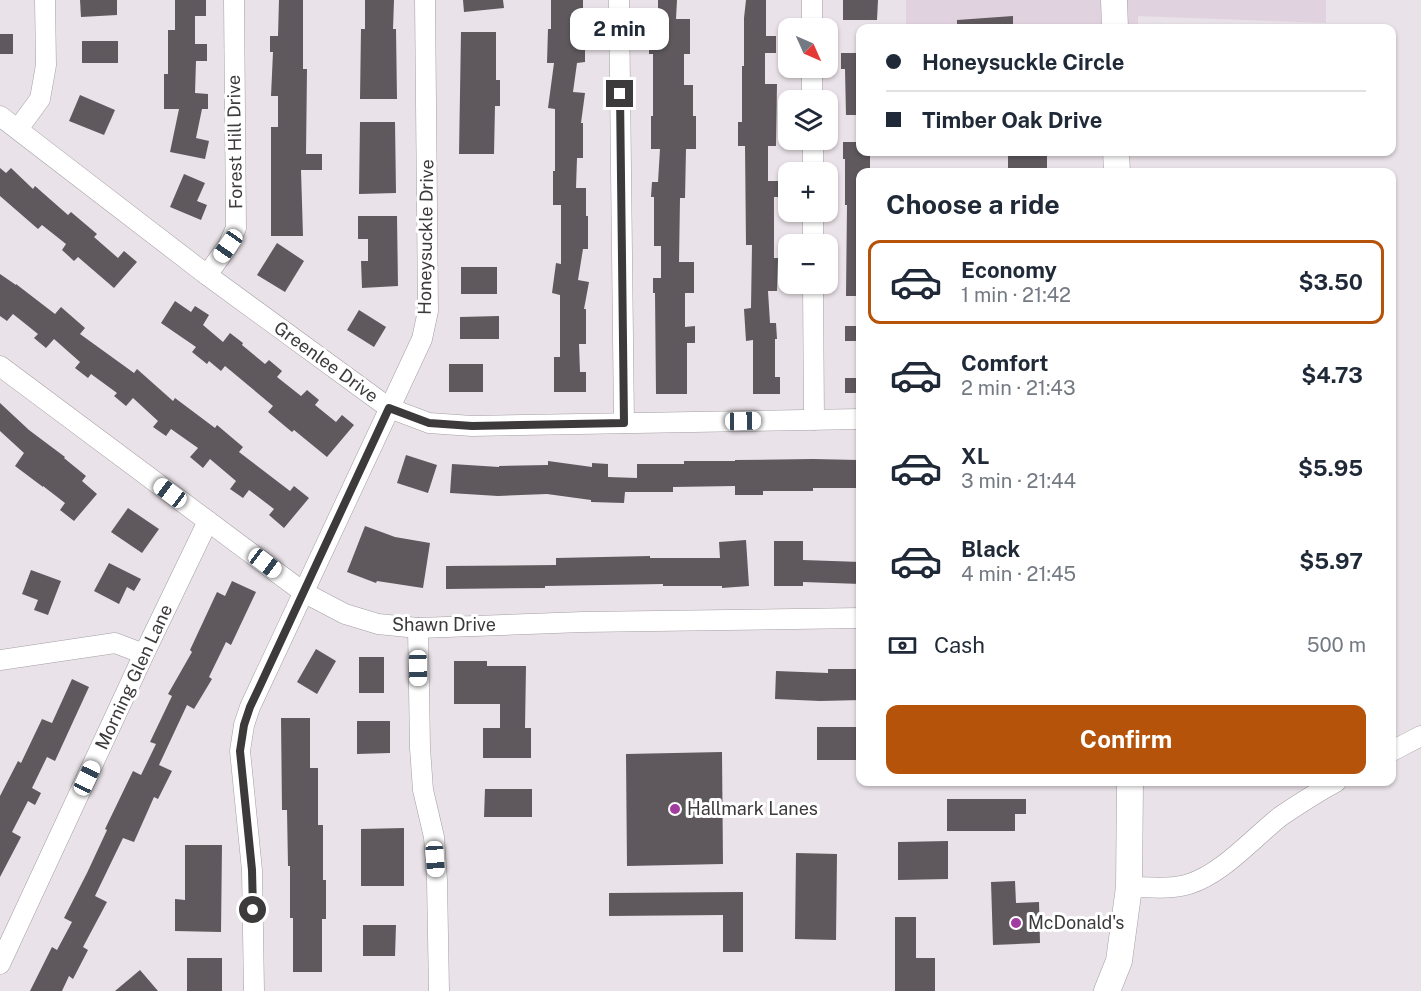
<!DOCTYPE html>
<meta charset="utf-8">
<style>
body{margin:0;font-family:"Public Sans",sans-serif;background:#f2f2f3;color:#1f2937;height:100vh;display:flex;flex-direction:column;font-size:22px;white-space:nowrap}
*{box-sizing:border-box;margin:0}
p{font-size:20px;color:#747a83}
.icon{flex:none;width:33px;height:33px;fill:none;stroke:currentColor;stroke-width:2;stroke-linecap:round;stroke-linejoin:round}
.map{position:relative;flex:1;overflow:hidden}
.details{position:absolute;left:856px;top:168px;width:540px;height:618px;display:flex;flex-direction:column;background:#fff;border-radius:12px;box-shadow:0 2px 4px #0004}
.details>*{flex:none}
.top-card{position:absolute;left:856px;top:24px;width:540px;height:132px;border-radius:12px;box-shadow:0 2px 4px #0004;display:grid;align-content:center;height:132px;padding:0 30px;background:#fff}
.needle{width:39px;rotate:135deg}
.tools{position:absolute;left:778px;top:18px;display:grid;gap:12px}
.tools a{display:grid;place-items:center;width:60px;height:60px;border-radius:12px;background:#fff;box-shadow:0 2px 4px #0004;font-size:30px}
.end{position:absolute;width:27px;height:27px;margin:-14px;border:8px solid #3d3a3c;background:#fff;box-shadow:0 0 0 3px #fff}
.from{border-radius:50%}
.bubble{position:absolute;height:42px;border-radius:12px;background:#fff;box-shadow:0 2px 4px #0004;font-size:20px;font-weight:700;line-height:42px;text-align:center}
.car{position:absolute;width:18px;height:36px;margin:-18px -9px;border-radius:8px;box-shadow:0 0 4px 2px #0007;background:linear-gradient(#fff 24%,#345 0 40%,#fff 0 76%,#345 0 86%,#fff 0)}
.top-card b{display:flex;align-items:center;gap:21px;height:57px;font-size:22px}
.top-card b+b{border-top:2px solid #e0e1e3}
.top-card i{width:15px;height:15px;background:#1f2937}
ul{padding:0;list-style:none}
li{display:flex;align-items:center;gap:18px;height:84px;margin:0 12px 9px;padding:0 18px;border:3px solid transparent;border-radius:12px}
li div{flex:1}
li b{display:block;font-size:22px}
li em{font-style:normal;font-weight:700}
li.active{border-color:#b45309}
li>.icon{width:54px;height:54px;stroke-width:1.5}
h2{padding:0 30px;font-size:27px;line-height:72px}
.pay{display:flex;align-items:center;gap:15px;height:66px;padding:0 30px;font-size:22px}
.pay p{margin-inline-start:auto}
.action{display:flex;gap:12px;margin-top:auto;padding:12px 30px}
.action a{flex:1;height:69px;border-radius:12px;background:#b45309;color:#fff;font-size:24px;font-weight:700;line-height:69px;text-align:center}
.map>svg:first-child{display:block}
.built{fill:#e0d3df}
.building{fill:#5f595e}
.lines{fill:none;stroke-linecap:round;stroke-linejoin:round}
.minor-casing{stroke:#a49ea3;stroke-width:21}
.major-casing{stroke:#a49ea3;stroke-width:27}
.minor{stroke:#fff;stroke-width:20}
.major{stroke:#fff;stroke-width:26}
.route{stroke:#3d3a3c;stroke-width:8}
.poi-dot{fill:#a23ca0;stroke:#fff;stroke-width:2}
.labels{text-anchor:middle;stroke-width:6;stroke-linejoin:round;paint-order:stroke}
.street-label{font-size:18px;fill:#3d3a3c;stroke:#fff}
.poi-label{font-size:18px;fill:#3d3a3c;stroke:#fff;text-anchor:start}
</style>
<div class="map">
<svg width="1421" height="991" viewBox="0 0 1421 991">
<rect width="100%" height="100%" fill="#e9e2e8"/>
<path class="built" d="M906,0h420v23l-188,-7v12h-232z"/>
<g class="building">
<path d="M80,0h37v15l-36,2z"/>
<path d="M175,0h31v16h-11v28h12v17h-11l-1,32 13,1v15h-6l-6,29 13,3 -4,18 -35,-7 9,-43h-15v-35h4v-44h7z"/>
<path d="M279,0h24v69h4l-1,85h16v16h-21l2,66h-32v-109h7v-31h-7l2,-44h-3v-16h8z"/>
<path d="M365,0h29l-1,29h3l1,70h-37l1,-70h4z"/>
<path d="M463,0h40l1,8 -40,4z"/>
<path d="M551,0h32v15h-5l-1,30h8v17l-8,1 -4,29 12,1 -4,30h2v35h-6l-1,30h10v28h2v33h-5l-5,31 11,2 -5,27h2v35h-7l1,28h6v20h-32v-35h6v-62l-8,-2 4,-30 5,1v-59h-8v-34h2v-62l-7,-1 6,-45h-7l1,-34h3z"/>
<path d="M658,0h19l-1,19h14v35h-6v31h9v31h3v33h-10l-1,49h-5l-1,64h15v31h-9v34l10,-1v17h-8v51h-31l-1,-101h-2v-15h8v-32h-7v-49h-3l1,-15h6l2,-33h-9v-33h2v-62h-4v-17h9z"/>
<path d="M746,0h20v36h10v17h-11v31h12l-1,62h-8v35h11v16h-5v61h4l-1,33h-9l2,32h6l1,16h-2v38h5v17h-27v-54l-7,1 -2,-32 7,-1 1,-63h-6l-1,-99h-7v-24h4v-56h2v-48z"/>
<path d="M843,0h35l-1,20h-34z"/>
<path d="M1013,16v12h-56v-8z"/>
<path d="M461,32h35v48h4v26h-5l-1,48h-35z"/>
<rect x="0" y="34" width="13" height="20"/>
<rect x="82" y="41" width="36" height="22"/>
<path d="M841,53h20v62h-15l-1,-46h-4z"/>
<path d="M80,95l35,15 -11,25 -35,-14z"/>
<path d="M360,122h35l1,71 -37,1z"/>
<path d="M843,142h18v10h9v20h-9v124h-15l1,-91h-2v-46h-2z"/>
<rect x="1008" y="152" width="39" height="17"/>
<path d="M0,168l6,5 5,-5 22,21 2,-3 33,29 3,-3 26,22 -3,3 24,21 6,-7 13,11 -23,26 -36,-31 -4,4 -12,-11 4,-6 -24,-19 -4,4 -38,-33z"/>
<path d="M184,174l21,9 -8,18 10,4 -6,15 -31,-13z"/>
<path d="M358,216h39l1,70 -36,2 -1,-27h7v-22h-10z"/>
<path d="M277,243l27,18 -19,31 -28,-17z"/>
<rect x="461" y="267" width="36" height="27"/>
<path d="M0,274l16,11v-1l39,30 6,-7 24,21 -5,6 54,39 3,-4 36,32 2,-3 40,30 2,-3 26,22 -4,5 51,39 4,-5 15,12 -25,30 -15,-13 5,-6 -25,-19 -6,8 -13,-9 6,-8 -26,-22 -7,9 -13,-11 8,-9 -27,-19 -5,7 -13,-9 5,-6 -25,-23 -7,8 -12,-10 3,-3 -26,-19 -3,4 -13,-10 5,-6 -26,-23 -8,9 -12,-10 4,-4 -25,-20 -6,7 -7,-5z"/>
<path d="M175,301l16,11 4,-6 14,9 -6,10 20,17 7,-9 13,10 -1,2 23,19 4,-4 13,11 -5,6 24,19 6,-6 12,10 -4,5 21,17 6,-7 12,10 -27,32 -33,-27 -2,2 -24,-20 5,-6 -48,-40 -4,5 -12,-10 -2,3 -15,-12 4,-5 -35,-24z"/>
<path d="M359,310l27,17 -12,20 -27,-17z"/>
<path d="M499,316v23h-39v-22z"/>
<rect x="845" y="326" width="16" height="15"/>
<rect x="449" y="364" width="34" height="28"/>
<rect x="845" y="378" width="16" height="15"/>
<path d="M0,403l29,27 36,27 -1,1 22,18 -4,5 15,13 -23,27 -14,-11 5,-7 -22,-17v1l-28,-21 9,-13 -24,-22z"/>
<path d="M406,455l31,10 -9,28 -31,-10z"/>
<path d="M813,459l45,1v28h-45v3h-50v4h-28v-9l-62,1v5h-48l-1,11 -33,-1v-2l-44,-6 -49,2 -48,-3 2,-29 47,3v-1l49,-1v-4l44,6v-4l16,1v13l29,1v-14h47v-3h51v-1z"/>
<path d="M128,508l31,21 -17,24 -31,-21z"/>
<path d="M365,526l30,11 35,6 -7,45 -46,-7 -1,2 -29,-11z"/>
<path d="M746,540l3,46 -27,2v-2h-59v-2l-118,2v2l-99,1v-23l110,-1v-7l94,-2v2h70l-1,-16z"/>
<path d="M774,541h29v19l58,2v22l-58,-2v4h-29z"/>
<path d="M109,563l32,16 -7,12 -7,-4 -8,17 -25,-13z"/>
<path d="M31,570l30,11 -13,34 -14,-5 4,-10 -16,-6z"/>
<path d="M232,581l24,11 -25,53 -5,-3 -17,35 3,2 -18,30 -7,-4 -28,60 13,6 -14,28 -4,-2 -20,45 -11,-4 -28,58 12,6 -24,45 5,3 -15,29 -4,-3 -7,15h-32l22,-44 5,3 15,-28 -8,-4 23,-45 20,-43 -2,-1 28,-58 8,4 15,-31 -6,-2 22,-46 -4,-2 24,-42 -2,-2 27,-58 8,4z"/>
<path d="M316,649l20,12 -19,33 -20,-12z"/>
<rect x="359" y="657" width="25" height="36"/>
<path d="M454,661h33v5h39l-1,62h6v30h-48v-30h17v-24h-46z"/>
<path d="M828,669h33v31l-41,1 -45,-2 1,-28 52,2z"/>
<path d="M72,679l17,8 -34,74 -8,-4 -15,31 9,5 -6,12 -7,-4 -16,31 9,5 -21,40v-81l18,-35 3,2 21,-44 10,4z"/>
<path d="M281,718h29v50h8v57h5v55h3v39h-4v53h-29v-54h-3v-52h-2l-1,-56h-5z"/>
<path d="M357,721h33v32l-33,1z"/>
<rect x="817" y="727" width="44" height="33"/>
<path d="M722,752l1,112 -96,2 -1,-112z"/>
<path d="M485,789h47v28h-48z"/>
<path d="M947,799h79v15h-11v17h-68z"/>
<path d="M404,828v58h-43v-57z"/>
<path d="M948,841v38l-50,1v-38z"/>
<path d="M185,845h37l-1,87 -46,-1v-32l10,1z"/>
<path d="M796,853l41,1 -1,86 -41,-1z"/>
<path d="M1015,881l1,22 23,-1 1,41 -47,2 -2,-63z"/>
<path d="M743,892v60h-20v-37l-114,1v-23z"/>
<path d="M895,917h21v41h19v33h-40z"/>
<path d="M363,925h33l-1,31h-32z"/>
<rect x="187" y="958" width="35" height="33"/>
<path d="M140,970l18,21h-43z"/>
</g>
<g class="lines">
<g class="minor-casing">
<g id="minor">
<path d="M619,0l5,423"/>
<path d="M812,0v28"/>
<path d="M812,68v32"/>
<path d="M0,116l207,159 182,133 40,15 43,3 389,-7"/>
<path d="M18,129l22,-30 6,-34 -1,-65"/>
<path d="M813,140v32"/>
<path d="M813,212v32"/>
<path d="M207,275l21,-29 8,-18 -2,-228"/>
<path d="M813,284l1,136"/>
<path d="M0,366l303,226 42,22 33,10 40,4 165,-6 278,-4"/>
<path d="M418,628l2,120 3,42 11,47 3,43 2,111"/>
<path d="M0,660l115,-17 29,11"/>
<path d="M1392,751l29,-15"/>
<path d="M1129,887c19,0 41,3 60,-3 33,-10 64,-46 92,-68 18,-12 36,-24 55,-34"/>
<path d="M0,964l144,-310 64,-133"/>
<path d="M254,991l-2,-121 -12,-119 4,-26 6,-18 172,-368 6,-28 -3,-311"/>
</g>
</g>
<g class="major-casing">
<g id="major">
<path d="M1114,0l1,28"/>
<path d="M1116,152l1,20"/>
<path d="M1107,991l12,-30 10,-74 1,-105"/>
</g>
</g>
<use href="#minor" class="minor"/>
<use href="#major" class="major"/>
</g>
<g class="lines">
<path class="route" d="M253,910l-1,-40 -12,-119 4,-26 6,-18 9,-19 130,-280 40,15 43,3 152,-3 -4,-329"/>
</g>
<g class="poi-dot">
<circle cx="675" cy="809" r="6"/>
<circle cx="1016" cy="923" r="6"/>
</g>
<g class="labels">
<g class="street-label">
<text transform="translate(235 142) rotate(-91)" y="6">Forest Hill Drive</text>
<text transform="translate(426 237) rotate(-89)" y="6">Honeysuckle Drive</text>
<text transform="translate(326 362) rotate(36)" y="6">Greenlee Drive</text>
<text x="444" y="631">Shawn Drive</text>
<text transform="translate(134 677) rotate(-65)" y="6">Morning Glen Lane</text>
</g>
<g class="poi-label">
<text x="687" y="815">Hallmark Lanes</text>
<text x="1028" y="929">McDonald's</text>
</g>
</g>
</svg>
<div class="tools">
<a><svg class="needle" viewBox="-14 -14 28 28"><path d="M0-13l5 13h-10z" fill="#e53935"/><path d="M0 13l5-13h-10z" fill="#747a83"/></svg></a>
<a><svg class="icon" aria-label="layers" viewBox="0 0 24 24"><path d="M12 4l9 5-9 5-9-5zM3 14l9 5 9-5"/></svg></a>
<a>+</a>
<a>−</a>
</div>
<i class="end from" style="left:253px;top:910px"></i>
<i class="end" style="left:620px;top:94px"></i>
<div class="bubble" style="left:570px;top:8px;width:99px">2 min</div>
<i class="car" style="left:228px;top:246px;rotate:215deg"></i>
<i class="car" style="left:743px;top:421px;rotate:89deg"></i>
<i class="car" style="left:170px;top:493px;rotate:307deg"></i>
<i class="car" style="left:265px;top:563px;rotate:127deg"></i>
<i class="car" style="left:418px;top:668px;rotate:179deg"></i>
<i class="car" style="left:87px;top:778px;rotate:25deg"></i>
<i class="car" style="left:435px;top:859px;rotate:176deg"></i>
<div class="top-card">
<b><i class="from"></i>Honeysuckle Circle</b>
<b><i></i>Timber Oak Drive</b>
</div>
<section class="details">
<h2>Choose a ride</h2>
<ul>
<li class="active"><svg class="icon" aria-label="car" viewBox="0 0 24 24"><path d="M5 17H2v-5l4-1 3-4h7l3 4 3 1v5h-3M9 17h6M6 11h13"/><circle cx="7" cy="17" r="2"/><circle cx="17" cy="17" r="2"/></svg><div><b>Economy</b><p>1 min · 21:42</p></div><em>$3.50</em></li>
<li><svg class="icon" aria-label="car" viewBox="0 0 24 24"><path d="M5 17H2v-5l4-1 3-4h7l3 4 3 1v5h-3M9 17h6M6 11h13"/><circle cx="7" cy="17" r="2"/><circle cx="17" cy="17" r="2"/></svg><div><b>Comfort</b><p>2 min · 21:43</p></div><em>$4.73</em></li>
<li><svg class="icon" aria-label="car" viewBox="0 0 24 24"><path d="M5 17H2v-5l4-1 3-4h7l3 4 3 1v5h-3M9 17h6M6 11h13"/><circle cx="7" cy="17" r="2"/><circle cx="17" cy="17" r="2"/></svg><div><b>XL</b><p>3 min · 21:44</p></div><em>$5.95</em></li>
<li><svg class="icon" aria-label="car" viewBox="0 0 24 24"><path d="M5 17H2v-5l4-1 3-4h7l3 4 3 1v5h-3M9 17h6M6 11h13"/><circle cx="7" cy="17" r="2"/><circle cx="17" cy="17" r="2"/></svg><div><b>Black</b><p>4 min · 21:45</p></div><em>$5.97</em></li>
</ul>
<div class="pay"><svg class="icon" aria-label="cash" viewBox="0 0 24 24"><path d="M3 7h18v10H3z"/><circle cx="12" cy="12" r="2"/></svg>Cash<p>500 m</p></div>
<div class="action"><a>Confirm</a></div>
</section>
</div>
